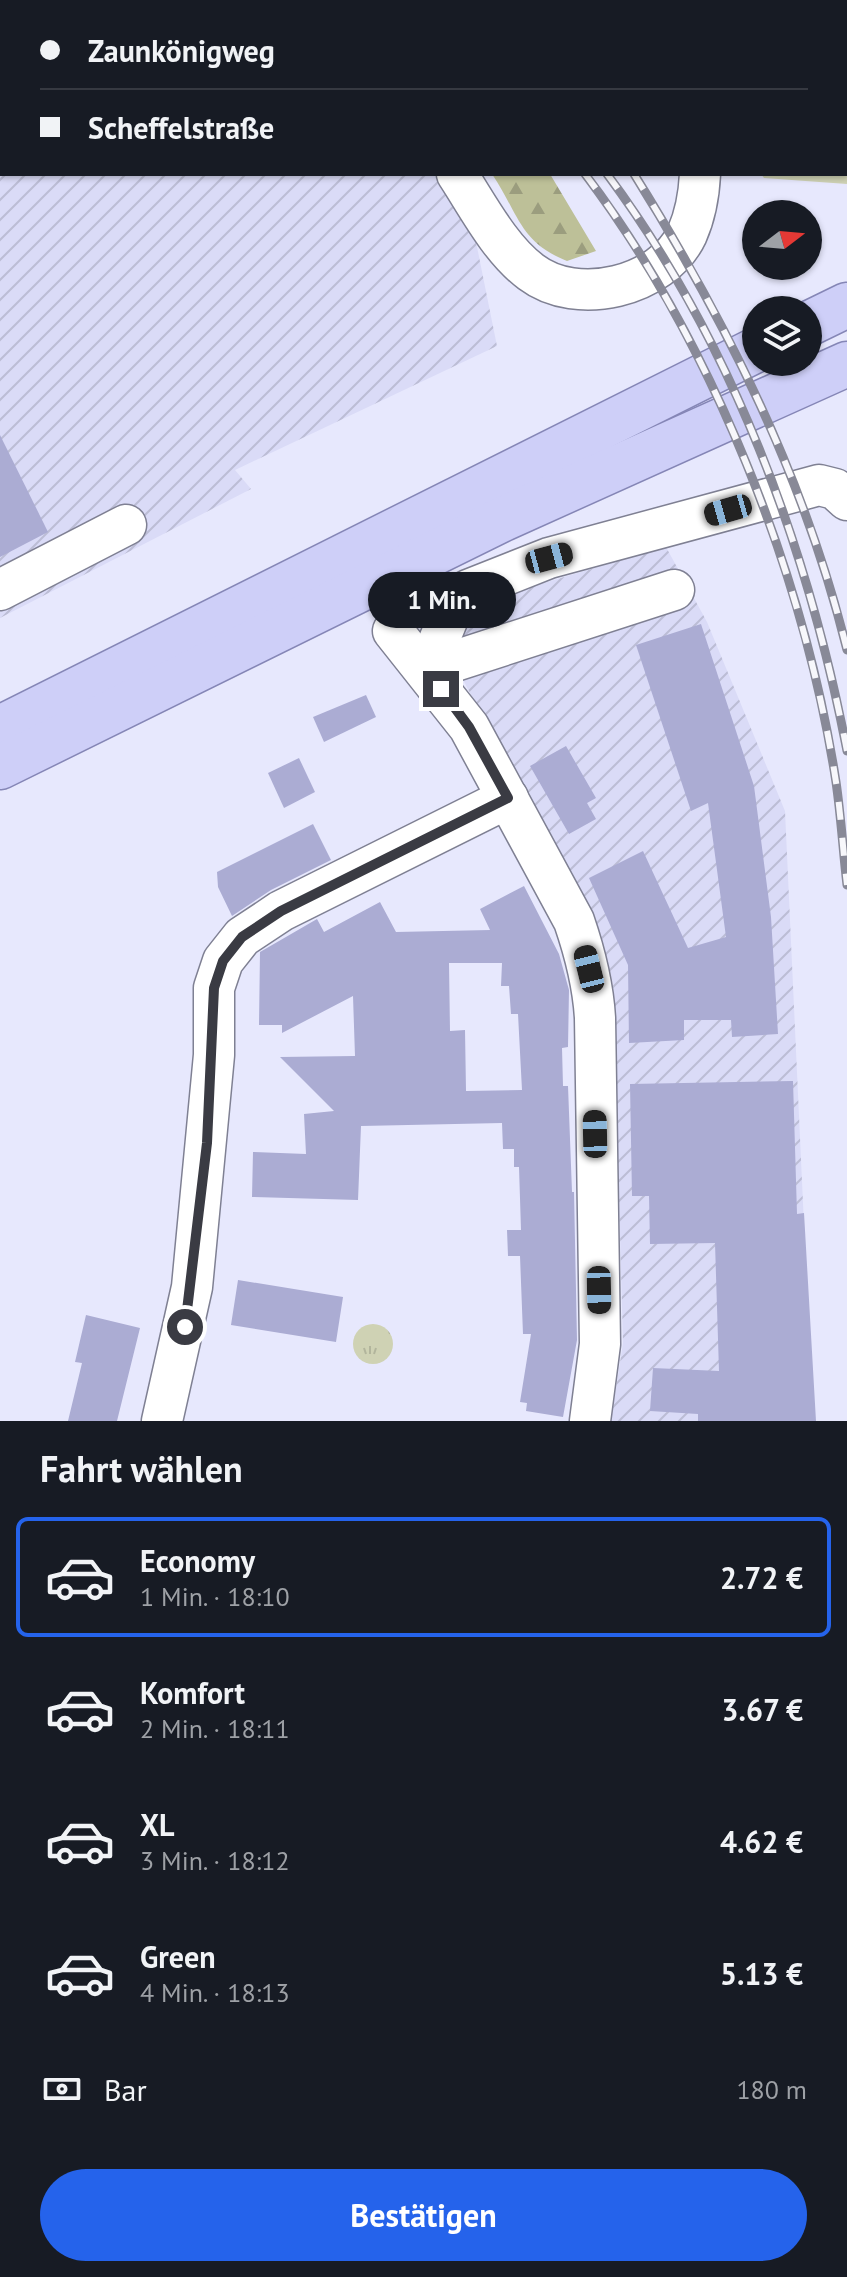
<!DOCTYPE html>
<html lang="de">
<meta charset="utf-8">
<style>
body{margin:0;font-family:"PT Sans",sans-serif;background:#242831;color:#f1f3f6;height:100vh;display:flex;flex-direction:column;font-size:30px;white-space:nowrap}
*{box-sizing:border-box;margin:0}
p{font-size:26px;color:#9ea1a6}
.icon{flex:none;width:44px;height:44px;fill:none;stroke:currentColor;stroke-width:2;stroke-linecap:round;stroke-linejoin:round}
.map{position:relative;height:1421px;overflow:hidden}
.drawer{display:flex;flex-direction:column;background:#171b24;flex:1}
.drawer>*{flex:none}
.top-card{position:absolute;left:0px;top:0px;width:848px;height:176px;box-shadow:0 2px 6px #0004;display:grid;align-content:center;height:176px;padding:0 40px;background:#171b24}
.needle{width:52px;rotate:74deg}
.fabs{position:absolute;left:742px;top:200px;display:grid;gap:16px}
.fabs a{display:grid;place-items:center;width:80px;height:80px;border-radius:50%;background:#171b24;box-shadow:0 2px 6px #0004;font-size:40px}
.end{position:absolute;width:36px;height:36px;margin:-18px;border:10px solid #3a3b43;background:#fff;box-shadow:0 0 0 4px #fff}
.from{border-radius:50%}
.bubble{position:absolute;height:56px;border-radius:28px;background:#171b24;box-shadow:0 2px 6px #0004;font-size:26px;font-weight:700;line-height:56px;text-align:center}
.car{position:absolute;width:24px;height:48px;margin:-24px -12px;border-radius:10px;box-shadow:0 0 6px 2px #0007;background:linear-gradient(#222 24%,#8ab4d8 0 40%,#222 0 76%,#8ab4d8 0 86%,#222 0)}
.top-card b{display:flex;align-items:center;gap:28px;height:76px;font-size:30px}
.top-card b+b{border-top:2px solid #363941}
.top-card i{width:20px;height:20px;background:#f1f3f6}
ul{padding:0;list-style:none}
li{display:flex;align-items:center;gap:24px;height:120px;margin:0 16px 12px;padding:0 24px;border:4px solid transparent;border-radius:12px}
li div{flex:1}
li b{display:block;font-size:30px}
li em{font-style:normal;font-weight:700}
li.selected{border-color:#2563eb}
li>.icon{width:72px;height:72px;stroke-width:1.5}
h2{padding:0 40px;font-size:36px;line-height:96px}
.pay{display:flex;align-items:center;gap:20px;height:88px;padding:0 40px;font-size:30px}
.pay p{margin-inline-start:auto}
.action{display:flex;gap:16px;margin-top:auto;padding:16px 40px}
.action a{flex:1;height:92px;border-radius:48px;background:#2563eb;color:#fff;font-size:32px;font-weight:700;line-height:92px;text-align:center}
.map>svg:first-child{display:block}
.industrial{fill:url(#industrial-furrows)}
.grass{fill:url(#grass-tufts)}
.forest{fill:url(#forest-firs)}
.building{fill:#abacd3;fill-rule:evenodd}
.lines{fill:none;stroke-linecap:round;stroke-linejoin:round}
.minor-casing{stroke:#7f8093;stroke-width:43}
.major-casing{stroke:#8586b6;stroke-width:47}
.minor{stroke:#fff;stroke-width:40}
.major{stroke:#cecff8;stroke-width:44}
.rail-casing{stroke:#888997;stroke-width:9}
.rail{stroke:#f7f7fb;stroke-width:6;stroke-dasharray:18;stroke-linecap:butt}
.route{stroke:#3a3b43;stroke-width:10}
</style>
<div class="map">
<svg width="847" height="1421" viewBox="0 0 847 1421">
<defs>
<pattern id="industrial-furrows" width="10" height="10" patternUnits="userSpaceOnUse" patternTransform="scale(2)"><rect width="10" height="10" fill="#dadbf7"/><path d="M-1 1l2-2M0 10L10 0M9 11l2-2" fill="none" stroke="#bcbdd5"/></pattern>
<pattern id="grass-tufts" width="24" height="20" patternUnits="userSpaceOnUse" patternTransform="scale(2)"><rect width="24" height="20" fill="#cfd2b4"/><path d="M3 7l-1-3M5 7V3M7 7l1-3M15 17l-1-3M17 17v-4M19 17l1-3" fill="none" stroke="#b2b59c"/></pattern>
<pattern id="forest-firs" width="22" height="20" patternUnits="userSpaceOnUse" patternTransform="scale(2)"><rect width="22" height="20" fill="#bdc098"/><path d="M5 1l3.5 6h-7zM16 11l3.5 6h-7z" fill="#9b9d7e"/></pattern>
</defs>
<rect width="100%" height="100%" fill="#e7e8fd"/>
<g class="industrial">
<path d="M0,0h344l3,2h-345v22z"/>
<path d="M0,81l2,93h432l41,63 22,109 -262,124 16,19 -251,129z"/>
<path d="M666,547l41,75 78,189 28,610h-202l12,-78 -10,-360 -8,-31 -20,-42 -124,-234 5,-70z"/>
</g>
<g class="grass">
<path d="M651,0h196v184l-83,-6 -3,-4h85v-172z"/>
<circle cx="373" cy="1344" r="20"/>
</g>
<path class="forest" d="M492,174h58l46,77 -29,10c-48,-19 -48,-47 -75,-87z"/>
<g class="building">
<path d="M0,435l48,97 -48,25z"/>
<path d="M701,624l53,162 17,131 7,117 -46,3 -1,-17h-47v20l-55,3 -1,-78 -39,-87 54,-27 45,97 38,-11 -18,-134 -17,8 -55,-166z"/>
<path d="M366,695l10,22 -52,25 -11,-25z"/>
<path d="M566,746l30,52 -9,5 9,16 -27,15 -39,-68z"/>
<path d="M299,758l16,34 -31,16 -16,-35z"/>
<path d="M313,824l18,36 -60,30 -39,26 -14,-29 -1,-15z"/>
<path d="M524,886l35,68 10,36 -1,57 -6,1 1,38h5l4,106h2l3,148 -14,77 -37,-6 1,-8 -7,-1 11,-68h-8l-3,-78h-12l-1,-26h14l-2,-63h-5v-18h-11l-1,-26 -141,3 -3,74 -106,-3 1,-45 53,2 -2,-40 30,-3 -54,-54 75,-1 -2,-60 -71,37v-8h-23l1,-73 57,-33 7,13 56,-30 16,30 94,-2 -10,-21zM449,963h53l-1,23h8l2,28h7l4,76 -56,1 -1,-61 -15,1z"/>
<path d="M793,1081l4,133 7,-1 12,208h-118v-7l-48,-3 3,-43 66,3 -4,-128 -65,1 -1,-48h-17l-2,-112z"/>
<path d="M238,1280l105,17 -7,45 -105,-17z"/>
<path d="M86,1315l54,13 -23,93h-49l14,-58 -7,-1z"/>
</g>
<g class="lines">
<g class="minor-casing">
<g id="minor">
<path d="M609,0l2,2"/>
<path d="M0,50h2"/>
<path d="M846,120h1"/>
<path d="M457,174c21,32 43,75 74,98 46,35 131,15 156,-38 8,-18 12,-40 13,-60"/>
<path d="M0,590l126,-65"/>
<path d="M393,631l76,96 105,194c11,32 19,63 21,97l5,326 -10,77"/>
<path d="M427,670l26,-64 15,-16 81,-32 270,-73 16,4 12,11"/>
<path d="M427,670l247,-80"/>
<path d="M162,1421l30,-134 22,-232v-67l9,-27 19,-24 39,-26 227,-113"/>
</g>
</g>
<g class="major-casing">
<g id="major">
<path d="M808,324l39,-19"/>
<path d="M0,728l756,-378"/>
<path d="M0,767l503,-248 344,-155"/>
</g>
</g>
<use href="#minor" class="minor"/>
<use href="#major" class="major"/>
<g class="rail-casing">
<g id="rail">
<path d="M436,0l2,2"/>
<path d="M463,0l2,2"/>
<path d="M504,0l2,2"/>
<path d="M585,174c127,168 219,400 251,608 5,34 7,69 11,103"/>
<path d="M607,174c125,168 201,373 240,577"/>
<path d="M634,174c93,149 171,305 213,476"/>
</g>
</g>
<use href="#rail" class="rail"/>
</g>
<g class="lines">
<path class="route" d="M185,1327l22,-184 7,-155 9,-27 19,-24 39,-26 227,-113 -39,-71 -28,-38"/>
</g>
</svg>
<div class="fabs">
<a><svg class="needle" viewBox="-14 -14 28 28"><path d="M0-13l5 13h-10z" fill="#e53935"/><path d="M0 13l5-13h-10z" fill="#9ea1a6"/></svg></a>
<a><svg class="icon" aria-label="layers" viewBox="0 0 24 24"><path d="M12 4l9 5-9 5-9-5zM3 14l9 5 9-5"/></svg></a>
</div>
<i class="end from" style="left:185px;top:1327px"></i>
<i class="end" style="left:441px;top:689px"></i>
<div class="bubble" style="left:368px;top:572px;width:148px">1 Min.</div>
<i class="car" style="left:728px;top:510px;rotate:254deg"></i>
<i class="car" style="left:549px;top:558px;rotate:75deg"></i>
<i class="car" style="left:589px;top:969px;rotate:346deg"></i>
<i class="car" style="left:595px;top:1134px;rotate:359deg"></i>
<i class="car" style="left:599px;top:1290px;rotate:179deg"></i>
<div class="top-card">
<b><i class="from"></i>Zaunkönigweg</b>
<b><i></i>Scheffelstraße</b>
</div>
</div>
<section class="drawer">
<h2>Fahrt wählen</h2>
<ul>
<li class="selected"><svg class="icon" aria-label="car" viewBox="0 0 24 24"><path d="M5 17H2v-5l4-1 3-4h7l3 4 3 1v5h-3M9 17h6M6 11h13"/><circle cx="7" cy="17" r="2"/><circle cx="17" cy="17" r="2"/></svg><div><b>Economy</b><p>1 Min. · 18:10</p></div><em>2.72 €</em></li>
<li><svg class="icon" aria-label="car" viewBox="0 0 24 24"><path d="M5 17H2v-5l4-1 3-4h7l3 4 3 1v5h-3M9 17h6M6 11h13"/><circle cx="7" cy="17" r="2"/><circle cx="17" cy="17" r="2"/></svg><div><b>Komfort</b><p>2 Min. · 18:11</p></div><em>3.67 €</em></li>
<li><svg class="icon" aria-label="car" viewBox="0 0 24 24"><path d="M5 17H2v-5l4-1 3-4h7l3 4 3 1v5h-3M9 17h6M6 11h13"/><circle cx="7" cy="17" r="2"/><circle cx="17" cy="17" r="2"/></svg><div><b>XL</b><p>3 Min. · 18:12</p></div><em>4.62 €</em></li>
<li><svg class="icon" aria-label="car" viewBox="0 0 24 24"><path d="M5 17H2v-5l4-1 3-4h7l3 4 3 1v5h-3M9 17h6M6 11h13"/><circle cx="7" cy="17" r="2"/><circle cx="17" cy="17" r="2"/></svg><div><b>Green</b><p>4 Min. · 18:13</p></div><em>5.13 €</em></li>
</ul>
<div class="pay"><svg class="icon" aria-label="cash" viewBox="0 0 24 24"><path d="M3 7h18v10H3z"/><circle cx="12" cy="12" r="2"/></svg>Bar<p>180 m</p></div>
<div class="action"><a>Bestätigen</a></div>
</section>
